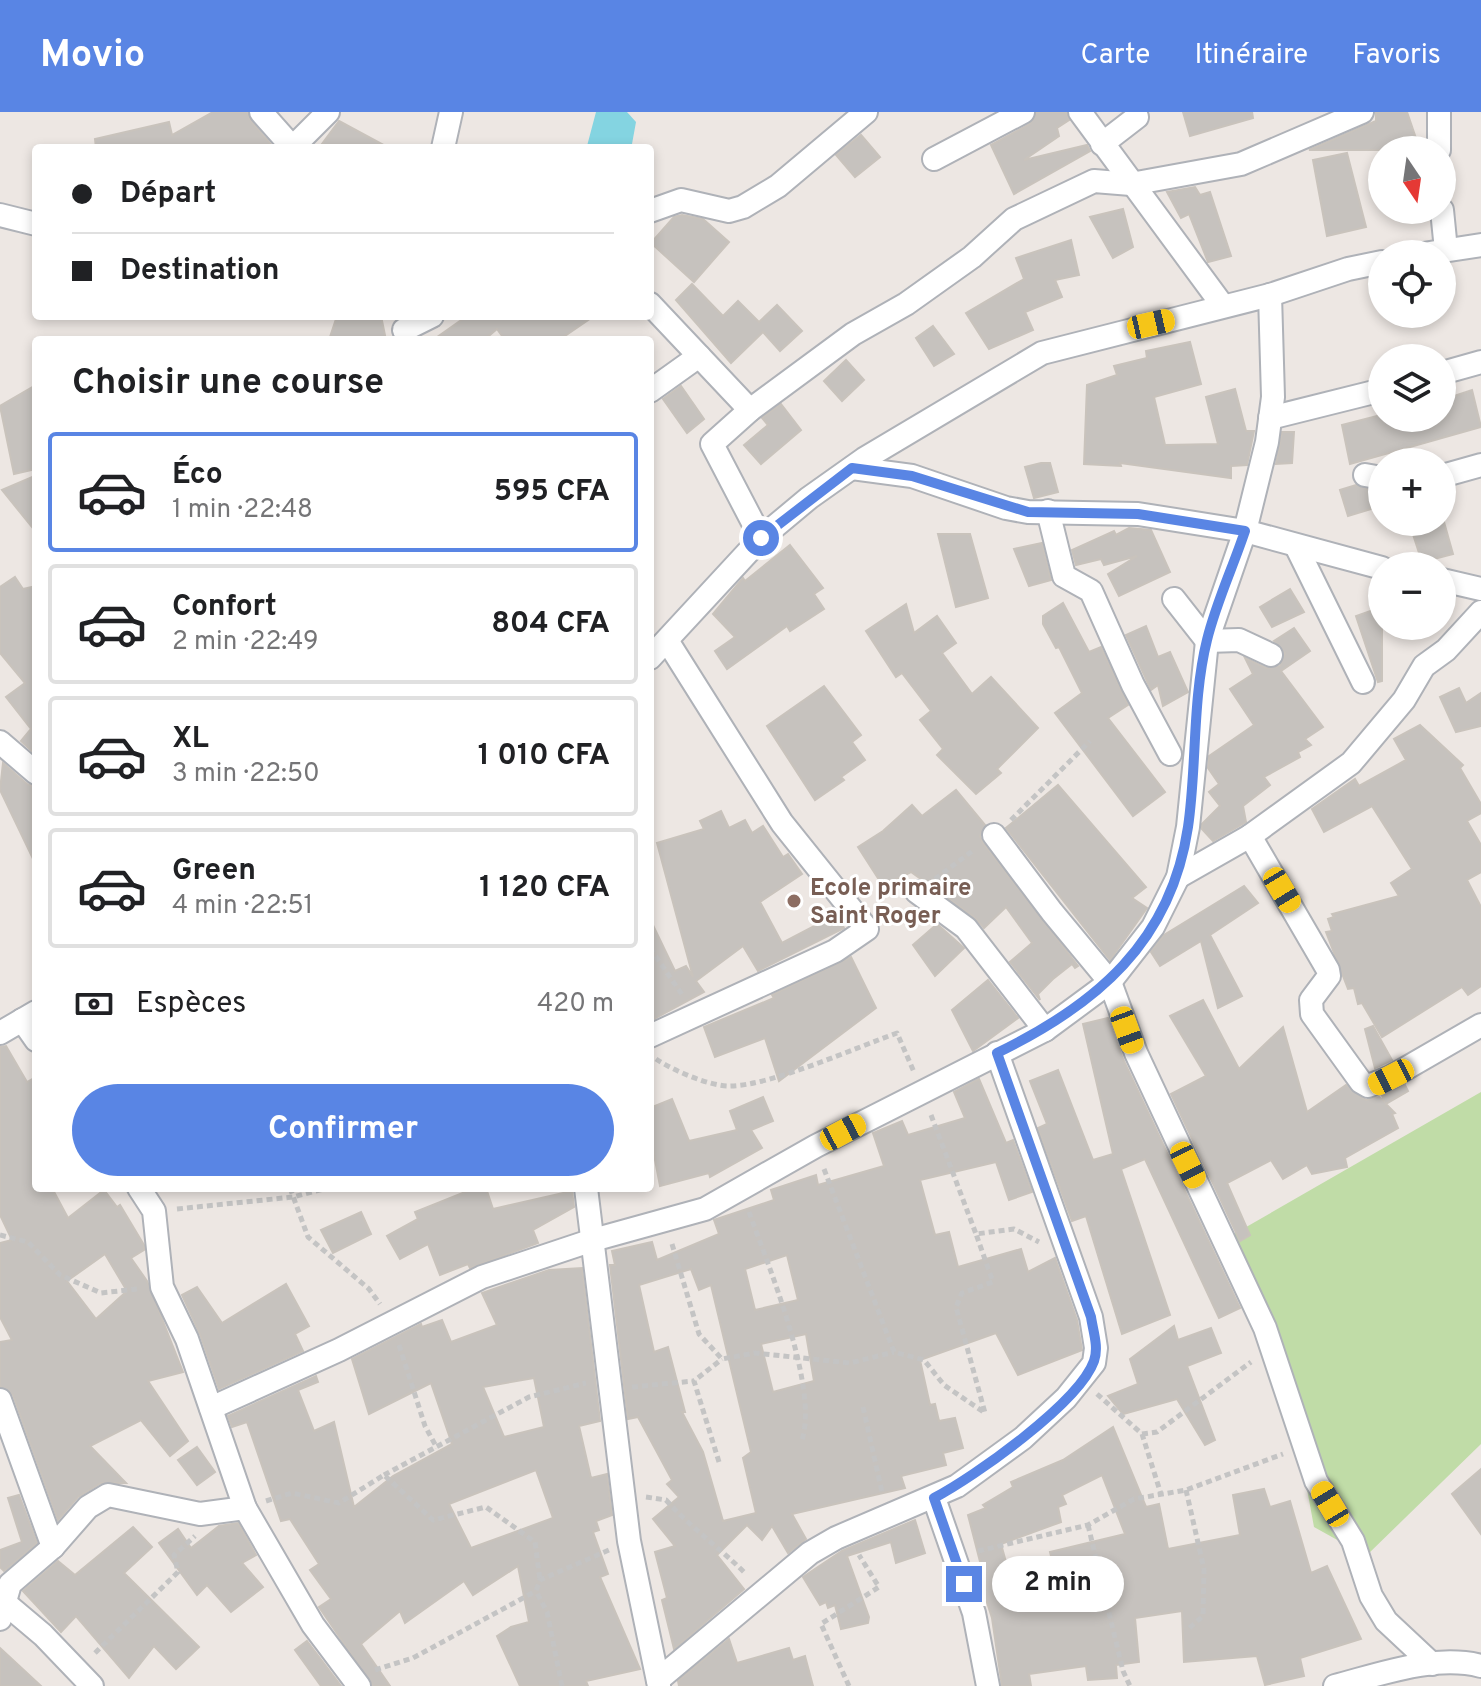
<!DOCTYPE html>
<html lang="fr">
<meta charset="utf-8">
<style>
body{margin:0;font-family:Overpass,sans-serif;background:#f2f2f2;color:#202124;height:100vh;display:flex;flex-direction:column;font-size:30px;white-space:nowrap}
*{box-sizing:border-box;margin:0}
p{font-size:26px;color:#757577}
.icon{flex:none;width:44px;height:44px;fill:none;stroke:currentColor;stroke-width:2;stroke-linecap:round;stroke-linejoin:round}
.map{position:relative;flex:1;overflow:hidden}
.panel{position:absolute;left:32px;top:224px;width:622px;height:856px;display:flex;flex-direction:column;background:#fff;border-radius:8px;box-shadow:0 4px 12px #0003}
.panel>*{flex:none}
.top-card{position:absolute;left:32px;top:32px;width:622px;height:176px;border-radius:8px;box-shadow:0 4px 12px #0003;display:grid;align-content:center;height:176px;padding:0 40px;background:#fff}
.needle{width:52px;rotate:167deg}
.fabs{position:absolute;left:1368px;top:24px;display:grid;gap:16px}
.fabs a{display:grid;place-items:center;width:88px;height:88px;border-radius:50%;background:#fff;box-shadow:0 4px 12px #0003;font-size:40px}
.end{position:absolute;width:36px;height:36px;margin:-18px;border:10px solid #5985e4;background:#fff;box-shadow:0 0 0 4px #fff}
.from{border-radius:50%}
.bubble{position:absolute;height:56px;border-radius:28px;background:#fff;box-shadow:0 4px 12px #0003;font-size:26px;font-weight:700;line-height:56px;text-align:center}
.car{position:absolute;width:24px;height:48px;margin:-24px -12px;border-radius:10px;box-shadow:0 0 6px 2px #0007;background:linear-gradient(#f5c518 24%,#345 0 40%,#f5c518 0 76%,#345 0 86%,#f5c518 0)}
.top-card b{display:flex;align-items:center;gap:28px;height:76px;font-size:30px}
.top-card b+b{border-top:2px solid #e0e0e0}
.top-card i{width:20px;height:20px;background:#202124}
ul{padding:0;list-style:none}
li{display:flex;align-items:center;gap:24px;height:120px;margin:0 16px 12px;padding:0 24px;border:4px solid #e0e0e0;border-radius:8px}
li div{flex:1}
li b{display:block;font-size:30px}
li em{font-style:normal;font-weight:700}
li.active{border-color:#5985e4}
li>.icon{width:72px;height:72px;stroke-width:1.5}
h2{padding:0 40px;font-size:36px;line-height:96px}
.pay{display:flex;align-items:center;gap:20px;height:88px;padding:0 40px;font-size:30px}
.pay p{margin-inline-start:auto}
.primary-button{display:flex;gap:16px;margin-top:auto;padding:16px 40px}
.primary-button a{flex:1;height:92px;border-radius:48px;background:#5985e4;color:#fff;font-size:32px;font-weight:700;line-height:92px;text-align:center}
header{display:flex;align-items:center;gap:48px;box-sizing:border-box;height:112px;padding:0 40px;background:#5985e4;color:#fff}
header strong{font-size:38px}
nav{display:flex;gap:44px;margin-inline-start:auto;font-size:28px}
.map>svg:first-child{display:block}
.green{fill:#c0dca7}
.water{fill:#84d4e1}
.building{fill:#c6c2be;stroke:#c9c3bc;stroke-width:2;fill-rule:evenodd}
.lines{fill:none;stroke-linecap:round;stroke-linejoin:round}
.minor-casing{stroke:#afb2b8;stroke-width:26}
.path{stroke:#c4c4c4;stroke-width:5;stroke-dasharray:6 4;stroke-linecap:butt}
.minor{stroke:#fff;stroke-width:22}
.route{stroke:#5985e4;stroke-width:10}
.education-dot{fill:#8d6e63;stroke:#fff;stroke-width:3}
.labels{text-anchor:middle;stroke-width:6;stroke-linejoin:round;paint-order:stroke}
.education-label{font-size:24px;font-weight:bold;fill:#785e54;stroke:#fff;text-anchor:start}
</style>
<header>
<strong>Movio</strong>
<nav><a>Carte</a><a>Itinéraire</a><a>Favoris</a></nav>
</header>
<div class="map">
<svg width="1481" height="1574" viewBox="0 0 1481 1574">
<rect width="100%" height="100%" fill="#ede7e3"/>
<path class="green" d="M1481,980v352l-115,112 -52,-29 -34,-184 -46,-109z"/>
<path class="water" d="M596,0h31l9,10 -4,22 -6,4h-44l5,-2z"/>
<g class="building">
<path d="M213,0h34l4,9 23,27h-178l-1,-9 74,-17 3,13z"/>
<path d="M1037,0h29l3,8 -12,8 2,8 -35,24 63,-15 3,6 -76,43 -23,-49 39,-21z"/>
<path d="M1183,0h69l1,6 -63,18z"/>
<path d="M1376,0h31l13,38h-111l67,-29z"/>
<path d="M339,9l50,27h-70z"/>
<path d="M861,23l19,22 -25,20 -19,-22z"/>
<path d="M1347,41l19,74 -39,9 -14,-76z"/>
<path d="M1195,75l5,8 10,-3 21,64 -23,6 -19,-48 -8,4 -14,-26z"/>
<path d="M1123,97l10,38 -20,11 -23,-41z"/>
<path d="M682,103l21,4 26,23 -35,40 -43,-39 23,-26z"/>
<path d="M1071,128l8,35 -24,5 7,17 -37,15 8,18 -44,19 -23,-36 58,-34 -8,-21z"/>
<path d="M692,172l31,32 15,-15 21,21 18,-17 25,26 -22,20 -17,-19 -32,31 -55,-63z"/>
<path d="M337,204h44l5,24h-57z"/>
<path d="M467,204h127l-35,24h-54l-8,-11 -13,11h-51z"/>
<path d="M933,214l21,28 -20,12 -18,-28z"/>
<path d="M1190,230l11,42 -47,13 11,48 53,-1 -12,-47 29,-8 11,42h8l-7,34 -16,1v12l-111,-15 1,3 -37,-2 3,-79 30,-10 -3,-9 33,-8 -1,-7z"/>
<path d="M846,248l18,20 -22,21 -18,-20z"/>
<path d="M36,273v84l-22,5 -14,-68z"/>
<path d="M681,274l23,33 -17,14 -24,-34z"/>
<path d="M1472,278l9,37 -131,37 -8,-39 35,-9 65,2v-18z"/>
<path d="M781,292l20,26 -40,34 -17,-19 24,-20 -6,-7z"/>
<path d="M1282,320h12l-2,31 -16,1z"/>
<path d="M1041,351h9l8,29 -24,6 -9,-31z"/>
<path d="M32,365l4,14v41l-34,-42z"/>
<path d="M1356,373l20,6 5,15 -33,10 -8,-26z"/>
<path d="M1409,410h35l9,32 -31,8z"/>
<path d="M1129,416l22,2 19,42 -51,24 -11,-22 29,-18 -33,9 -3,-6 -25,6 -4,-15 42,-19 2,4z"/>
<path d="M938,422h32l18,64 -32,9z"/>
<path d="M1042,431l9,37 -22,6 -15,-37z"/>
<path d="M790,433l33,43 -9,6 10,15 -34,22 -3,-5 -60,43 -12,-18 20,-14 -22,-23 30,-36 2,3z"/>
<path d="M15,465l8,12 13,-3v169l-15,-14 10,-12 -25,-32 19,-14 -25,-30v-66z"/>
<path d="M1290,477l14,23 -32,15 -12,-20z"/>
<path d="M1063,491l26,49 12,-5 27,58 -20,13 57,74 -32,24 -78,-103 27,-20 -23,-46 -3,1 -13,-24v-8z"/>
<path d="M906,492l8,29 23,-17 19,27 -14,10 30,41 19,-17 47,51 -41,41 4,4 -25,21 -39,-39 6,-6 -23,-29 11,-9 -29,-38 -6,4 -30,-46z"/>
<path d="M1382,495v74l-4,1 -22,-66z"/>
<path d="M1146,514l12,31 12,-5 18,40 -25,14 -5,-21 -7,5 -25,-55z"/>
<path d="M1294,516l16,23 -29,20 42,56 -18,12 6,6 -13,7 2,5 -36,20 6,8 -27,21 3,16 -33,19 -11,-12v-5l18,-18 -11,-14 10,-8 -11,-16 1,-12 45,-31 -24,-36 23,-15 -8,-16 21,10 14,-2 5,-13 -11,-12z"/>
<path d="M824,574l37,49 -9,7 13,18 -24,17 3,3 -29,20 -48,-74z"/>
<path d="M1459,576l7,15 15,-10v33l-25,6 -16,-35z"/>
<path d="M1420,613l43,40 -3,3 21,36v9l-14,8 14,24v27l-14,8 14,27v79l-13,9 -6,-8 -80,50 -20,-34 -4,1 -4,-16 -6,1 -22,-57 6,-1 -4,-12 6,-2 -2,-3 67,-18 -8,-13 21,-14 -40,-63 -48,26 -12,-23 43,-30 4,7 47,-26 -12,-21z"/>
<path d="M3,651l24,21 9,3v78l-36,-75z"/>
<path d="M1058,673l88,102 -14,11 15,10 -37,52 -104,-132z"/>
<path d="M956,678l29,35 -5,11 3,7 95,123 -3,2 -3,-4 -19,15 -15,15 2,6 -30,-38 22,-19 -26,-36 -22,21 -10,-11 -63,-45 -28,14 -25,-39 25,-16 29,-26 10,11z"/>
<path d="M721,699l8,17 16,-8 7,13 11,-7 20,31 5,-3 14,20 -42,28 22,41 55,-29 7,14 -86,43 -15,-25 -47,35 8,11 -54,29v-102l25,52 11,-5 7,11 -36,-134 47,-14 -4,-8z"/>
<path d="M1244,774l14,17 -48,32 32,61 -24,12 -17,-67 -41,25 -9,-14 13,-17z"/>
<path d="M937,812l27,24 -29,28 -22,-31z"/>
<path d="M851,845l25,51 -97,73 -14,-43 -50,19 -11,-30 70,-29 -2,-3z"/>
<path d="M988,868l30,38 -45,33 -21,-41z"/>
<path d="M1203,888l36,69 44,-42 24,85 39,-27 20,15 13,-3 5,4 -2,-6 23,-10 3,6 -22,13 9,9 -3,1 6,14 -53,30 2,9 -35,7 -5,-9 -24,14 -12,-19 -44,23 23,52 -10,6 -69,-147 35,-18 -36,-60z"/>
<path d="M1108,906l15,41 117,249 -21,10 -74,-159 -24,10 49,146 -48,19 -36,-118 -14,5 -34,-93 9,-4 -17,-43 28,-11 35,90 20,-6 -30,-130z"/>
<path d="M1373,914l19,34 -17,8 -10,-39z"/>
<path d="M6,934l21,36 9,-5v111h16l16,30 36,-28 13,17 3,-2 24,40v5l-13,8 16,23 36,91 -35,9 40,60 -18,15 -29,-36 -51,26 36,37h-25l-23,14 -20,23 -45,-125 -13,-9v-44l12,-2 -12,-23v-74l12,-3 -12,-25v-168zM105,1142l22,37 -31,28 -29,-38z"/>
<path d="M979,967l27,64 7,-3 19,52 -23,8 -13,-38 -76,18 15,55 14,-3 9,35 63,-18 7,23 27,-14 22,62 5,30 -64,25 -22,-42 -76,27 10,45 5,-1 4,17 16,-3 8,30 -20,5 3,12 -45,11 4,12 -113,26 14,25 -18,14 -16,-27 -10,14 -15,-15 -30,30 27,34 -70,60 -12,-49 5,-2 -12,-46 20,-6 -22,-27 26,-22 -12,-13 5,-4 -34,-63 -10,2 -18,-154h5l-3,-14 40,-9 5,18 62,-26 -5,-14 60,-20 -3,-10 45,-15 2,10 66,-19 -11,-33 29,-12 6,14 57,-17 -11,-26zM787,1143l11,45 -43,10 -10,-41zM691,1157l8,21 12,-5 40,167 -8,6 13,55 -33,8 -20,-69 -21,-40h3l-17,-65 -14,5 -15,-67zM806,1222l8,47 -41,11 -12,-48z"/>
<path d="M763,985l10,24 -22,9 11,18 -52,29 -1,-4 -49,13 -10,-52v-26l22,-9 17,42 48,-11 -7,-19z"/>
<path d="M475,1076h11l7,21 79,-18 2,16 -41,23 5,13 -68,25 -2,-4 -28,11 -12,-31 -28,15 -13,-23 31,-17 -3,-7z"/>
<path d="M361,1100l10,22 -38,19 -12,-23z"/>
<path d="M582,1156l18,153 -21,5 12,52 16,-4 5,41 -16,6 3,9 -6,2 15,42 -8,3 40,92 -54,12 2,5h-68l-23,-50 14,-9 18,-5 -11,-56 -45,29 -9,-14 -59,42 -5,-12 -39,33 29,42h-17l-54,-79 12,-8 -21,-29 9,-6 -29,-45 -9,2 -34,-99 -15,5 -4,-11 88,-40 2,6 -20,8 16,41 20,-9 20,85 39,-31 59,-32 -21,-61 -62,31 -17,-55 69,-35 1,3 20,-7 9,22 46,-17 -15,-32 67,-23zM534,1266l10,49 -40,10 -21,-50zM536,1358l17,48 -82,30 -22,-44z"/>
<path d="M286,1172l23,42 -14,8 8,17 -84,38 -19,-55 -18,-39 15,-8 25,36z"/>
<path d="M1174,1214l4,14 33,-12 10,25 -34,13 28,74 -10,5 -28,-46 -54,15 -15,-18 30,-12 -8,-25z"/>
<path d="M1113,1315l33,80 13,-3 9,45 72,-14 -7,-40 31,-6 6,18 20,-6 21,72 16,-7 34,73 -61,19 4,18 -39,9 -8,-29 -73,6 -2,-51 -47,7 4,44 -23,3 1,13 -29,2 -2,-14 -57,8 2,12h-29l-10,-68 -10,-31 4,-2 -18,-70 18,-7 -3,-3 30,-18 -2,-5 52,-22zM1102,1363l23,59 -75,18 9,37 -43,9 -15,-54 60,-22 -3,-15 8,-3 -4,-9z"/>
<path d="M197,1335l18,25 -18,13 -19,-25z"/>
<path d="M1481,1357v65l-29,-40z"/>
<path d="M19,1383l18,48 -33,28 -4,-4v-17l22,-8 -14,-44z"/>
<path d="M915,1408l10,33 -29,10 -5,-21 -44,14 22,61 -1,6 -27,6 -6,-24 -7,3 -2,-6 -6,3 -17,-28 39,-26z"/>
<path d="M238,1411l18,32 -14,8 21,24 -32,25 -24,-27 -10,10 -38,-52 19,-14 13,19 28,-22z"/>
<path d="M133,1415l19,20 -28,26 75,74 -23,22 -22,-23 -25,32 -53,-62 -15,16 -38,-41 35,-30 17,14z"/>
<path d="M729,1527l8,24 52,-15 4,12 12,-4 8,30h-134l-1,-5z"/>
<path d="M307,1529l34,45h-20l-26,-36z"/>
<path d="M0,1536l41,38h-41z"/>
</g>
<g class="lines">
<g class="minor-casing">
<g id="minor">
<path d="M261,0l32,36"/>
<path d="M1080,0l143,194"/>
<path d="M1439,0v38"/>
<path d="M1102,32l35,-27"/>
<path d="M292,36l36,-36"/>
<path d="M443,36l8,-36"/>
<path d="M934,47l89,-47"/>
<path d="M1442,98l4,40"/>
<path d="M650,99l31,-11 48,11 14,-4 35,-21 88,-74"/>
<path d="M0,103l36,9"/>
<path d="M1423,142l58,-9"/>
<path d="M650,192l100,106"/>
<path d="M404,218l28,-14"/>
<path d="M1442,261l39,-11"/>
<path d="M650,279l49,-35"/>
<path d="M1270,306l112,-28"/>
<path d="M852,356l60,8 94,32 22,4 110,2 107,17 137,37"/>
<path d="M1365,363l17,3"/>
<path d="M1442,364l39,-11"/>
<path d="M1048,399l16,65 27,15 42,94 37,69"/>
<path d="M761,426l-49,-94 38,-34 103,-76 53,-30 66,-47 42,-38 80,-38 37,3 110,-20 121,-52"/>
<path d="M1296,434l67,136"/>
<path d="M1442,468l39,9"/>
<path d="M1174,487l33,42 32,-1 32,15"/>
<path d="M650,546l111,-120 48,-40 55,-39 178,-106 228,-58 78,-26 34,-7"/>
<path d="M0,630l36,31"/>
<path d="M994,723l58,77 58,70 26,71 129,275 51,153 37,60 18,55 15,25 46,43"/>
<path d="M1250,724l101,-73 53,-63 20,-34 22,-16 35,-38"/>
<path d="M1178,765l72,-41 78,134 1,6 -18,24 1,14 49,68 7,4 23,-9 90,-52"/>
<path d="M917,780l49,36 79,102"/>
<path d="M22,908l14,20"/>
<path d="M0,921l36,-21"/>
<path d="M650,924l185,-85 32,-22 -85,-106 -114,-181"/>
<path d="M139,1076l15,23 8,76 25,52 58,169 68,117 46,61"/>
<path d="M586,1076l43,353 30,145"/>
<path d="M0,1288l53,147"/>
<path d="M211,1296l128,-58 143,-73 111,-37 112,-31 111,-63 229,-116 65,-48 43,-55 25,-50 10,-50 19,-186 38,-110 22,-89 6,-45 -3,-102"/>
<path d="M934,1386l40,115 14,73"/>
<path d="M5,1491l38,32 49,51"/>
<path d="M0,1507l10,-35 43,-37 35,-40 20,-12 92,19 45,-6"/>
<path d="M658,1568l152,-127 26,-15 121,-52 66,-48 43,-40 28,-35 2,-15 -5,-31 -94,-264"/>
<path d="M1335,1574c46,-12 100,-32 146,-20"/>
</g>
</g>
<g class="path">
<path d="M1011,708l79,-79"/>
<path d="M935,767l40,-30"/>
<path d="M650,836l33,48"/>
<path d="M656,947c16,11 55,28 75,27 41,-1 124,-38 166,-53l17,39"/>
<path d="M931,1003l45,119 38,-5 25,13"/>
<path d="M824,1057l70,183 30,8 20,25 41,28 -29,-106 6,-14 31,-11 -17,-48"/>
<path d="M290,1076l18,49 61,52 11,15"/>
<path d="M177,1097l116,-12 34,-9"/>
<path d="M749,1100c19,53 70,175 53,228"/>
<path d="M0,1123l28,7 32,33 41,18 36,-4"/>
<path d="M672,1132l27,90 23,25 33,-6 95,10 44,-11"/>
<path d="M399,1233l26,81 12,22"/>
<path d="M632,1275l62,-6"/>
<path d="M1097,1282l45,40 19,60"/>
<path d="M863,1295l19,85"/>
<path d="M1142,1322l15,-2 94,-70"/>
<path d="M719,1350l-25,-81 28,-22"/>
<path d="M384,1363l145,-78 57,-14"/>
<path d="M1186,1378l18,79 -1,47 -15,13"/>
<path d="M646,1385l20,3c25,28 54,48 80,74"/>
<path d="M266,1389l26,-8 47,10 45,-28 49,45 53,-13 49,35 5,38"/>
<path d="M1088,1413l35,146 7,15"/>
<path d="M978,1439l110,-26 46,-26 52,-9 97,-36"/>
<path d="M95,1541l83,-81 -4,-17 21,-19"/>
<path d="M375,1558l38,-12 123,-67"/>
<path d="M562,1574l-15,-74 -11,-21 4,-11 69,-30"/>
<path d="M849,1574l-28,-62 58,-37 -20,-32"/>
</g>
<use href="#minor" class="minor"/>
</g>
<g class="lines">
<path class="route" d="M761,426l91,-70 60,8 116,36 110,2 107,17c-12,36 -29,72 -38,109 -15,60 -10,126 -19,187 -17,115 -92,178 -191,226l94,264c2,14 8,30 3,44 -15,42 -120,116 -160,137l30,86"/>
</g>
<circle class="education-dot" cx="794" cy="789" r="8"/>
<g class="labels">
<g class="education-label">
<text x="810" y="783">Ecole primaire<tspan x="810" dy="28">Saint Roger</tspan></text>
</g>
</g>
</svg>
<div class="fabs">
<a><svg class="needle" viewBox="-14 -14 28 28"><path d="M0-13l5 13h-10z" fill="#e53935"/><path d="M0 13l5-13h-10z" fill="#757577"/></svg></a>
<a><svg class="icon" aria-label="locate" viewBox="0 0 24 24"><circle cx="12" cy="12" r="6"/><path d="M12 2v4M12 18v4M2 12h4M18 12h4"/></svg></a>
<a><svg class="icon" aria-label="layers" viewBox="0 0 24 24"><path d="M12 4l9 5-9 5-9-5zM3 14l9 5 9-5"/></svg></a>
<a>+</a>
<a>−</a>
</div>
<i class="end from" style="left:761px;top:426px"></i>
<i class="end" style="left:964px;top:1472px"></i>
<div class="bubble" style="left:992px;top:1444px;width:132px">2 min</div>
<i class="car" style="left:1151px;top:212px;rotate:77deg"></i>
<i class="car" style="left:1282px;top:778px;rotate:149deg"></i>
<i class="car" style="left:1127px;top:918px;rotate:160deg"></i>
<i class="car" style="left:1391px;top:965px;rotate:243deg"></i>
<i class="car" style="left:843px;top:1020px;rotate:62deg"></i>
<i class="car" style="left:1188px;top:1053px;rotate:154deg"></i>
<i class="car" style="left:1330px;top:1392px;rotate:329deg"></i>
<div class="top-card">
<b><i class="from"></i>Départ</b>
<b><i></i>Destination</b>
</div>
<section class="panel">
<h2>Choisir une course</h2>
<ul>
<li class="active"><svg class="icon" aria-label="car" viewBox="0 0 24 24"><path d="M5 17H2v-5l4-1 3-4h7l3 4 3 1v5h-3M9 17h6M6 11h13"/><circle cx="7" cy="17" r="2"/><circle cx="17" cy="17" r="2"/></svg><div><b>Éco</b><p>1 min · 22:48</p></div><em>595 CFA</em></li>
<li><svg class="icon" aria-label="car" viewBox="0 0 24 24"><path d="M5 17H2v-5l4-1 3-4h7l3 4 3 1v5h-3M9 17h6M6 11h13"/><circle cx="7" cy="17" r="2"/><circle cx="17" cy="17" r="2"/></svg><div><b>Confort</b><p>2 min · 22:49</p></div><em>804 CFA</em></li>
<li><svg class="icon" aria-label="car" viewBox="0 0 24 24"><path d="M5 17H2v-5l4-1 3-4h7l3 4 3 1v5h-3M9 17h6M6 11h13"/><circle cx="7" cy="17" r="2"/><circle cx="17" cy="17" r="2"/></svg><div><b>XL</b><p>3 min · 22:50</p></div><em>1 010 CFA</em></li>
<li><svg class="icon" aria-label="car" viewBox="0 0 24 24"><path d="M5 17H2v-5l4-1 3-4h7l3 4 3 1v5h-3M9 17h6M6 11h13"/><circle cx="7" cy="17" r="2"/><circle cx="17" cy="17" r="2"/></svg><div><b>Green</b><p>4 min · 22:51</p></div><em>1 120 CFA</em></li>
</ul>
<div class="pay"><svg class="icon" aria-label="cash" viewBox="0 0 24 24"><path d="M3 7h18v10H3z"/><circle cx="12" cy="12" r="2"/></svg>Espèces<p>420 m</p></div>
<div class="primary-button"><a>Confirmer</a></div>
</section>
</div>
